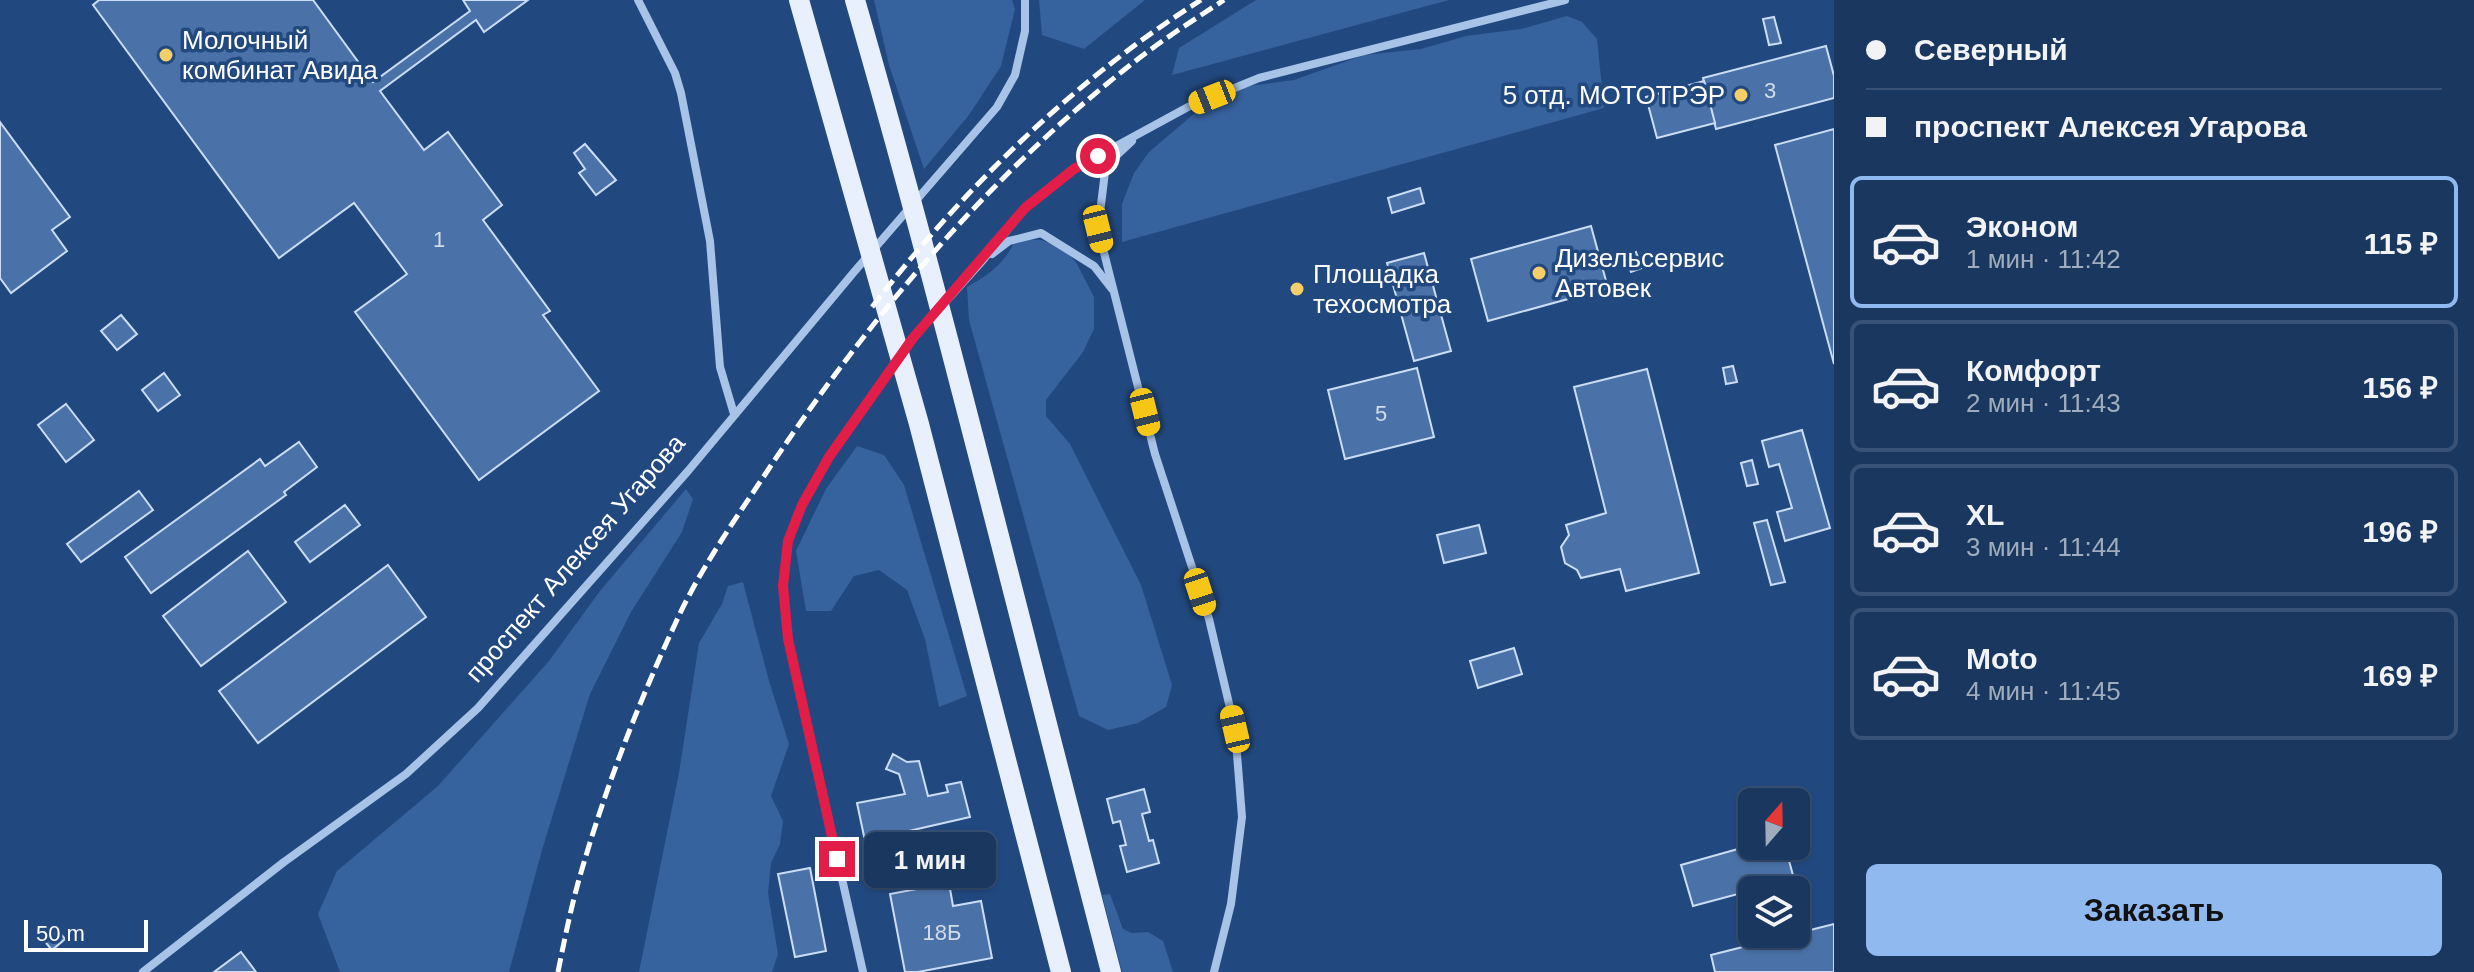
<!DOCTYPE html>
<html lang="ru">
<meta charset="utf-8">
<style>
body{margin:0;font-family:Helvetica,sans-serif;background:#233f65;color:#f1f3f6;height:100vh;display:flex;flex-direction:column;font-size:30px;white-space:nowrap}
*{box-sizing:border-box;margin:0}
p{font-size:26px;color:#9facbd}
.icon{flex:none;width:44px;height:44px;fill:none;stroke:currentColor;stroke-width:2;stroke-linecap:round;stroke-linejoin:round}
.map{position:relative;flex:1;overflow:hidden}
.drawer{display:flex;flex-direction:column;background:#1a375f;width:640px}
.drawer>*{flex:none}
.top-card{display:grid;align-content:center;height:176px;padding:0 32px;background:#1a375f}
.needle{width:52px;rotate:20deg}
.tools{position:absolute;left:1738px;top:788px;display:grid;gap:16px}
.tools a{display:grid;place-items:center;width:72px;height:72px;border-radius:12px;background:#1a375f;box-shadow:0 2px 6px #0004,0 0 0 2px #385174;font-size:40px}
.scale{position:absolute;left:24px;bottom:20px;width:124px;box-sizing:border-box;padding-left:8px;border:4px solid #fff;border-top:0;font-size:22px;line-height:28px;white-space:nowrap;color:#fff;-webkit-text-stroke:6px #22497f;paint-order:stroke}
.end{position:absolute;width:36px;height:36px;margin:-18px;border:10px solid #e11d48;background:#fff;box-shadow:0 0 0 4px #fff}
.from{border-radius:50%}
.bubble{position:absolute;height:56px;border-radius:12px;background:#1a375f;box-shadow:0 2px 6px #0004,0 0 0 2px #385174;font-size:26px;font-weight:600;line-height:56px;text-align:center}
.car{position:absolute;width:24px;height:48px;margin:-24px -12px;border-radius:10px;box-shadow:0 0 6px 2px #0007;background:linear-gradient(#f5c518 24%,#345 0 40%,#f5c518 0 76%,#345 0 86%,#f5c518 0)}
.top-card b{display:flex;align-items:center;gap:28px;height:76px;font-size:30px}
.top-card b+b{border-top:2px solid #385174}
.top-card i{width:20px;height:20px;background:#f1f3f6}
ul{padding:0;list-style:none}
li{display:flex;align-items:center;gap:24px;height:132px;margin:0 16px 12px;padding:0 16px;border:4px solid #385174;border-radius:12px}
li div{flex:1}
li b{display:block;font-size:30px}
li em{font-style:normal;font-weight:600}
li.on{border-color:#90b9f0}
li>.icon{width:72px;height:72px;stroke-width:1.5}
.primary-button{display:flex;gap:16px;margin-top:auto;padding:16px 32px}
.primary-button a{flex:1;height:92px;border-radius:12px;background:#90b9f0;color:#111;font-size:32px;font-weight:600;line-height:92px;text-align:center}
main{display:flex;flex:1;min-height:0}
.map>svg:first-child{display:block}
.green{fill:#36629d}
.building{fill:#4b72a8;stroke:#cbddf5;stroke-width:2}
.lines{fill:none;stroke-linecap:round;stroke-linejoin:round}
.street{stroke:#a7c3e7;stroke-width:8}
.primary{stroke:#e9f0fd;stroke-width:20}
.rail{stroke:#fff;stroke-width:5;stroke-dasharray:14 6;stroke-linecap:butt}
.route{stroke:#e11d48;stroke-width:10}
.poi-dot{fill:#f3ce69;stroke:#22497f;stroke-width:3}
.labels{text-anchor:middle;stroke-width:7;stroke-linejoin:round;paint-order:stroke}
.number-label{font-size:22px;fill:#d2dce9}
.poi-label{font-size:26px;fill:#fff;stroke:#22497f;text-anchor:start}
.street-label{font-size:26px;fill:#fff;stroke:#22497f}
</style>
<main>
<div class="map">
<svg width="1834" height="972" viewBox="0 0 1834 972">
<rect width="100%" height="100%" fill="#22497f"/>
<g class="green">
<path d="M874,0h138l3,9 -14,57 -32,49 -45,54 -35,-104z"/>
<path d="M1039,0h106l-61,49 -42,-14z"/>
<path d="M1256,0h193l-277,75 7,-27z"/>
<path d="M1567,16l15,6 15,17 7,69 -482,134v-38l12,-31 15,-21 53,-45 31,-19 61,-8 70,-25 57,-6 45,-13 55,-7z"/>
<path d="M1016,239l25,1 23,8 13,16 17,33v32l-11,23 -37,48v16l24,28 71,141 31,100 -6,22 -28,16 -30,7 -29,-14 -110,-396 -2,-33c23,-13 38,-24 49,-48z"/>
<path d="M857,446l27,9 20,30 63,211 -28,11 -14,-68 -18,-49 -28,-20 -25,6 -23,35h-25l-10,-60 30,-62z"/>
<path d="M686,489l7,10 -11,33 -51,80 -41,82 -48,156 -33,122h-169l-22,-58 19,-43 101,-85 111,-125 51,-70z"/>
<path d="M743,582l26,99 20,63 -18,52 12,25 -3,23 -9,19 -3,30 10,61 -6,18h-133l40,-199 20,-130 23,-39 6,-18z"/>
<path d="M1110,894l13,35 9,4 16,-1 15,9 10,31h-51l-20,-77z"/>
</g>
<g class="building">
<path d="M99,0h214l60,82 97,-71 -7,-11h65l-44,32 -8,-12 -96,71 44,59 24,-18 54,73 -19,15 67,91 -7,4 56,76 -120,89 -124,-168 52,-38 -53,-71 -75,55 -186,-253z"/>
<path d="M1774,17l7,26 -12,2 -6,-26z"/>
<path d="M1826,46l8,30v22l-118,31 -13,-51z"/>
<path d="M1704,81l11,42 -58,15 -11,-41z"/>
<path d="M0,122l70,95 -18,13 15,21 -56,42 -11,-15z"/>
<path d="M1834,129v235l-59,-219z"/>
<path d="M585,144l31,36 -20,15 -17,-22 6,-4 -11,-16z"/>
<path d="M1420,188l4,15 -32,10 -4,-15z"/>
<path d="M1591,226l17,62 -120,33 -17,-62z"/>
<path d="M1636,252l6,16 -11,4 -6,-16z"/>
<path d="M1424,253l27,98 -37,10 -27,-98z"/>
<path d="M121,315l16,19 -20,16 -16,-19z"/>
<path d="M1733,366l4,16 -11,2 -3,-16z"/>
<path d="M1417,368l17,69 -89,22 -17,-69z"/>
<path d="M1647,369l52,204 -73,18 -6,-22 -39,9 -4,-8 -12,-7 -4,-16 8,-12 -3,-10 40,-12 -32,-126z"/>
<path d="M164,373l16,22 -22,16 -16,-21z"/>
<path d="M66,404l28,36 -28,22 -28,-37z"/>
<path d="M1802,430l28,98 -45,13 -8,-29 15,-4 -13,-44 -10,3 -7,-26z"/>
<path d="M299,442l18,25 -33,25 2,3 -135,98 -26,-36 135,-98 5,7z"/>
<path d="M1752,460l6,24 -11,2 -6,-23z"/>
<path d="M139,491l14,19 -72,52 -14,-18z"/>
<path d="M345,505l15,20 -50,37 -15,-20z"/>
<path d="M1767,520l18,62 -14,3 -17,-62z"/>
<path d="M1479,525l7,28 -42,10 -7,-28z"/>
<path d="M248,551l38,51 -85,64 -38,-50z"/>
<path d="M388,565l38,52 -168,126 -39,-52z"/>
<path d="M1514,648l8,26 -44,14 -8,-27z"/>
<path d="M893,754l14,8 12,-1 9,35 20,-4 -2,-7 15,-3 9,35 -105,24 -8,-38 48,-9 -6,-20 -13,-5z"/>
<path d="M1144,789l6,23 -8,2 7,27 4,-1 6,23 -32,9 -7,-26 6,-1 -6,-24 -7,2 -6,-24z"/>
<path d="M1752,845l33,1 9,33 -101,27 -12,-41z"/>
<path d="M810,868l16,83 -31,6 -17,-83z"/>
<path d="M949,883l4,23 28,-5 11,57 -74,14h-13l-15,-78z"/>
<path d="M1834,924v48h-119l-4,-17z"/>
<path d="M54,925l11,14 -13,11 -12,-14z"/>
<path d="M241,952l15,20h-42z"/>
</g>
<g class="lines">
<g class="street">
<path d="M638,0l37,73 6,20 29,148 10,126 14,47"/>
<path d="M1132,141l-15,14 -12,17 -7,57 57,225 54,165 26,110 7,88 -11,87 -17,68"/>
<path d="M992,254l17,-13 32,-8 53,33 18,23"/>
<path d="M143,972l141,-110 122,-88 72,-66 210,-237 166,-199 143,-165 18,-32 10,-44v-31"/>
<path d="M863,972l-75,-333 -5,-53 5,-45 14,-36 27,-48 84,-119 70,-78 42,-52 49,-39 114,-62 71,-29 306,-78"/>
</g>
<g class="primary">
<path d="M799,0l120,424 142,548"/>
<path d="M855,0c93,322 171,648 256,972"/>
</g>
<g class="rail">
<path d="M872,307c92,-119 202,-227 329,-307"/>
<path d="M558,972c6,-30 12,-60 20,-89 25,-89 59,-177 98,-261 25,-55 61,-105 94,-155 100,-150 218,-290 359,-401 30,-24 63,-45 95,-66"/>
</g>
</g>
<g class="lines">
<path class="route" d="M837,859l-49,-220 -5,-53 5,-45 14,-36 27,-48 84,-119 112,-130 49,-39 24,-13"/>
</g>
<g class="poi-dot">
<circle cx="166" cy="55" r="8"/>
<circle cx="1741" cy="95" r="8"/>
<circle cx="1539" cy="273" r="8"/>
<circle cx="1297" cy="289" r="8"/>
</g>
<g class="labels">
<g class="number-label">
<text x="1770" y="98">3</text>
<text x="439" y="247">1</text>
<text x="1381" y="421">5</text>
<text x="942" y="940">18Б</text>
</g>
<g class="poi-label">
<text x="182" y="49">Молочный<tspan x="182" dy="30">комбинат Авида</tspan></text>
<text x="1725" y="104" text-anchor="end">5 отд. МОТОТРЭР</text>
<text x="1555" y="267">Дизельсервис<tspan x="1555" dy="30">Автовек</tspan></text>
<text x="1313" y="283">Площадка<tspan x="1313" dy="30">техосмотра</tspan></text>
</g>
<g class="street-label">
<text transform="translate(575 558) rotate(-49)" y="9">проспект Алексея Угарова</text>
</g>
</g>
</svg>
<div class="tools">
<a><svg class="needle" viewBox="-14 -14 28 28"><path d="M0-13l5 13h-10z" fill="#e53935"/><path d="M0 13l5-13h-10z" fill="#9facbd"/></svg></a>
<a><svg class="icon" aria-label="layers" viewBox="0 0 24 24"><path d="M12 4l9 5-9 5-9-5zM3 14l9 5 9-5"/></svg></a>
</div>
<div class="scale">50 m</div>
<i class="end from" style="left:1098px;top:156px"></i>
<i class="end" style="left:837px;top:859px"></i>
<div class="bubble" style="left:864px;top:832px;width:132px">1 мин</div>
<i class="car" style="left:1212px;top:97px;rotate:248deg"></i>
<i class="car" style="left:1098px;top:229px;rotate:166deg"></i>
<i class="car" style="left:1145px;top:412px;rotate:166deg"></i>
<i class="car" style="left:1200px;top:592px;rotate:162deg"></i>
<i class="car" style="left:1235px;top:729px;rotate:347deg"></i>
</div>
<section class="drawer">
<div class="top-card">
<b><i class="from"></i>Северный</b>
<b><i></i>проспект Алексея Угарова</b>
</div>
<ul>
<li class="on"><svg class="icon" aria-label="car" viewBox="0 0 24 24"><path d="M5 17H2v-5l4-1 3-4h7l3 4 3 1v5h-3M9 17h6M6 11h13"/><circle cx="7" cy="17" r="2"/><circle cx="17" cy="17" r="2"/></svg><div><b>Эконом</b><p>1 мин · 11:42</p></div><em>115 ₽</em></li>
<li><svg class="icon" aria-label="car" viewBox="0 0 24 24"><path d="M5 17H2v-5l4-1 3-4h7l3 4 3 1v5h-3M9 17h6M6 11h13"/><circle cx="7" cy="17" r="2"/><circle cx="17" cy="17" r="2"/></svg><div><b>Комфорт</b><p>2 мин · 11:43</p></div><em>156 ₽</em></li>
<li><svg class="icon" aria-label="car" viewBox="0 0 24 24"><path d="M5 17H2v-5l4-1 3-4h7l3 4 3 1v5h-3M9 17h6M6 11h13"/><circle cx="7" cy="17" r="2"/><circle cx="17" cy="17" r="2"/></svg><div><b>XL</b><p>3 мин · 11:44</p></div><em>196 ₽</em></li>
<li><svg class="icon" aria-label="car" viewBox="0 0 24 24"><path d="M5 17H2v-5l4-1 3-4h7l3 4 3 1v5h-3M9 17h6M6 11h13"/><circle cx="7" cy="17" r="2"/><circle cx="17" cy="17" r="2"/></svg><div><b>Moto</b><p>4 мин · 11:45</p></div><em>169 ₽</em></li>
</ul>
<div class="primary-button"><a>Заказать</a></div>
</section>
</main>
